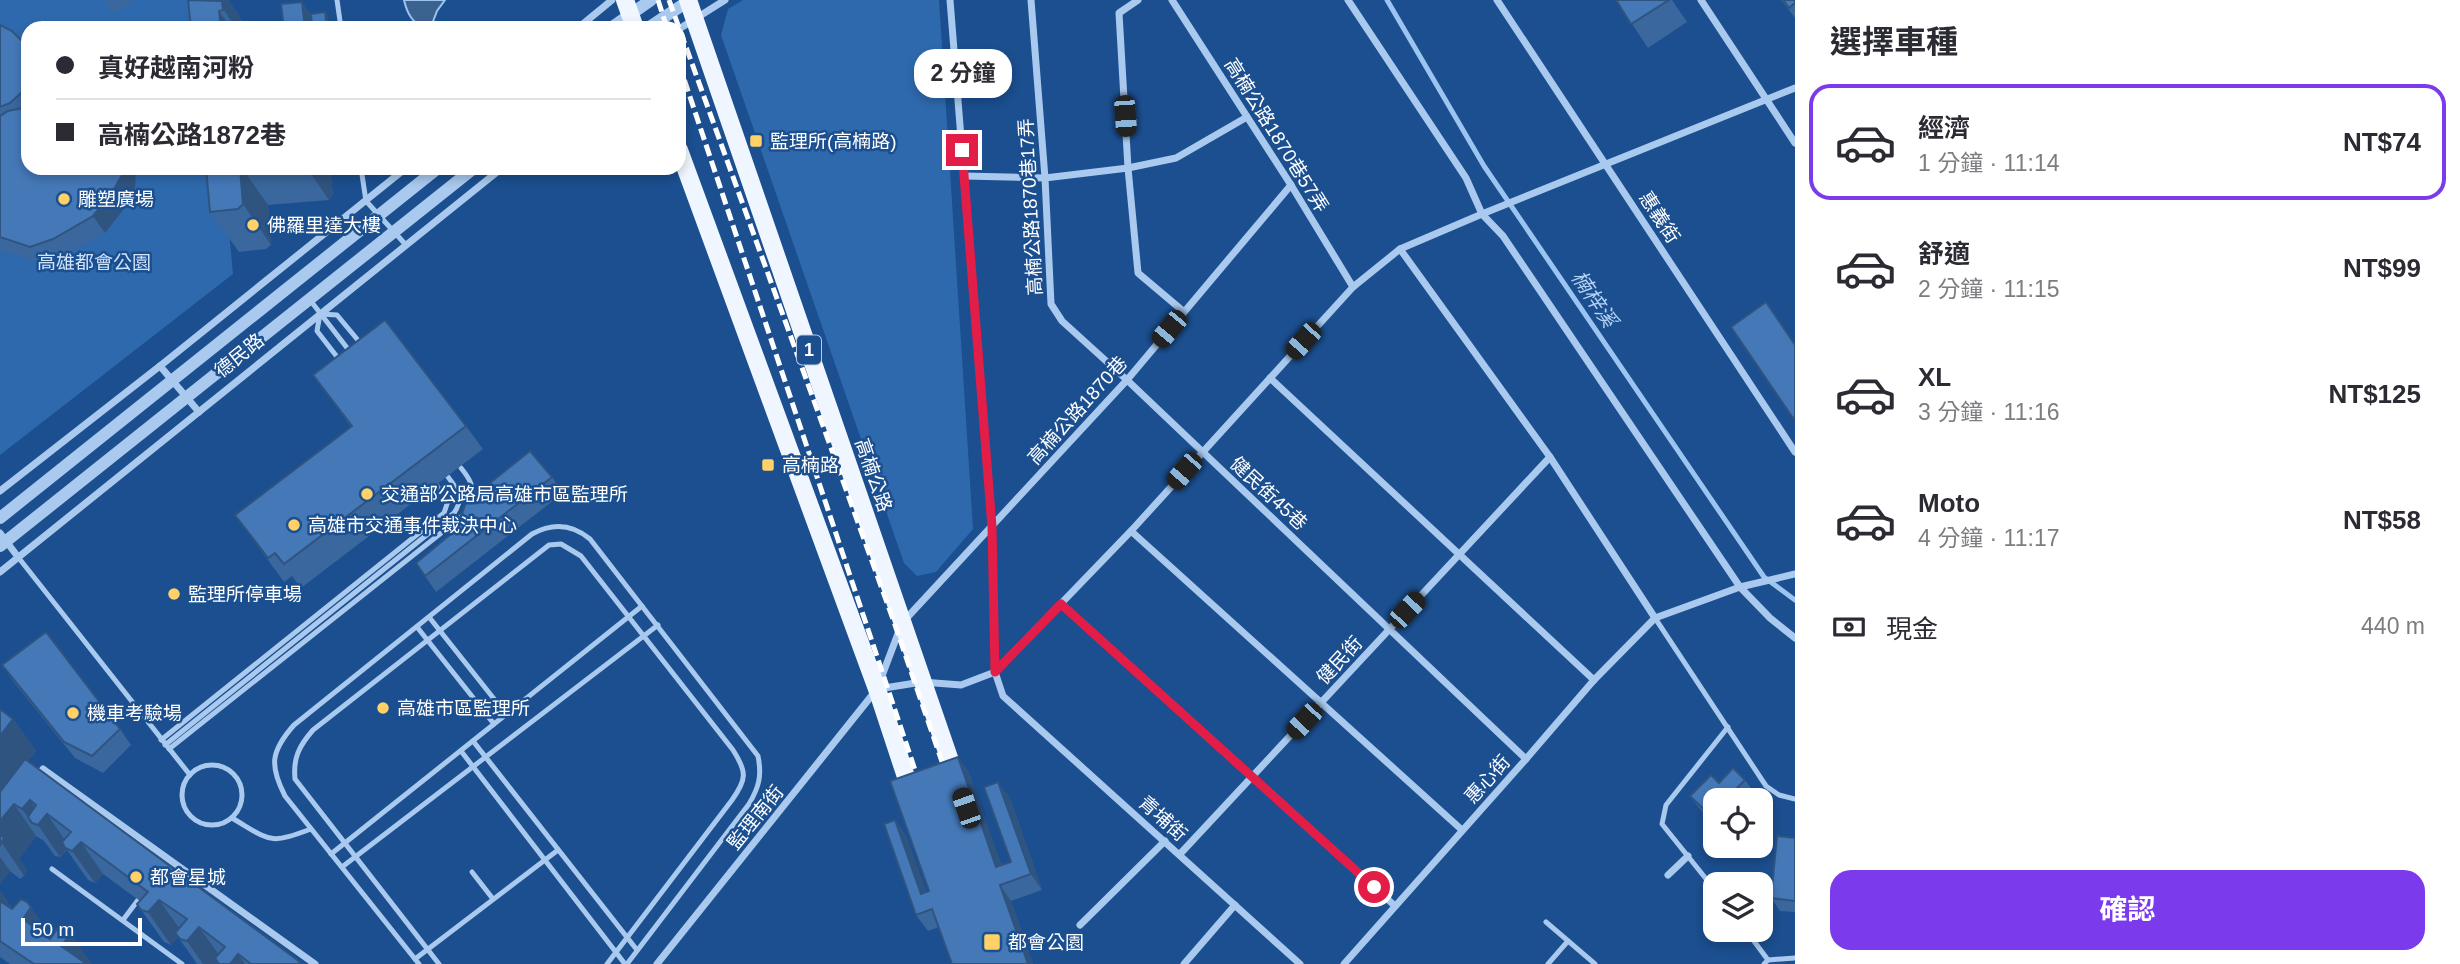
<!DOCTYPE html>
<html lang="zh-TW">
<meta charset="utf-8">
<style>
body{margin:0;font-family:Arial,"Noto Sans TC",sans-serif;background:#f7f7f7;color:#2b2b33;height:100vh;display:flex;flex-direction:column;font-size:26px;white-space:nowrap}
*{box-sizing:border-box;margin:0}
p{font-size:23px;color:#7c7c81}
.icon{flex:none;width:38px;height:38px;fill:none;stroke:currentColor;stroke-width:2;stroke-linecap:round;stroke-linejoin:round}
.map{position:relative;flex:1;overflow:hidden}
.panel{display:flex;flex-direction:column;background:#fff;width:665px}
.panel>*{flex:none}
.banner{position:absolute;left:21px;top:21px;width:665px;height:154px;border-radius:21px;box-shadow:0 4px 10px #0003;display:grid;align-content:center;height:154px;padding:0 35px;background:#fff}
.controls{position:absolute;left:1703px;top:788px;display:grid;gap:14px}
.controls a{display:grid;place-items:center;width:70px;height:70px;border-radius:14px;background:#fff;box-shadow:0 4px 10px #0003;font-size:35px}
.scale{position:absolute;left:21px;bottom:18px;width:121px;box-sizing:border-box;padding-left:7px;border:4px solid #fff;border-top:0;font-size:19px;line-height:24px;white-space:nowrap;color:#fff;-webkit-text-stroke:5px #1b4f8f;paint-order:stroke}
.end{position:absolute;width:32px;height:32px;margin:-16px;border:9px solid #e11d48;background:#fff;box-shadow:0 0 0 4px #fff}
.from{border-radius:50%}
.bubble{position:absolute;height:49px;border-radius:21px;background:#fff;box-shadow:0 4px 10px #0003;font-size:23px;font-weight:700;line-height:49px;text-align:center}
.car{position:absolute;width:21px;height:42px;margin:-21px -10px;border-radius:9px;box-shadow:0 0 5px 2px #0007;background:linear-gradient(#222 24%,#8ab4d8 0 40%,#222 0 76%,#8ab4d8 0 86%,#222 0)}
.banner b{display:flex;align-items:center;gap:24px;height:66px;font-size:26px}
.banner b+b{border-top:2px solid #e1e1e2}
.banner i{width:18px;height:18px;background:#2b2b33}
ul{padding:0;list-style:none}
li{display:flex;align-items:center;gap:21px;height:116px;margin:0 14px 10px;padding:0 21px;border:4px solid transparent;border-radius:21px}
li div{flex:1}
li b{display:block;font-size:26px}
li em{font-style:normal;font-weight:700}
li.selected{border-color:#7c3aed}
li>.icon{width:63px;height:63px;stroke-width:1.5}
h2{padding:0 35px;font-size:32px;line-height:84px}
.pay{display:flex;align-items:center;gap:18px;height:77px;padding:0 35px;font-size:26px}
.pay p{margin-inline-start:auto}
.primary-button{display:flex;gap:14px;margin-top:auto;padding:14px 35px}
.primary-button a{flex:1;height:80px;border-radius:21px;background:#7c3aed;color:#fff;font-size:28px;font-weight:700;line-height:80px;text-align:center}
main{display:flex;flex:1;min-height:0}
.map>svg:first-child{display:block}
.green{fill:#2e69ad}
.water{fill:#3c6290;stroke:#9cc4f0;stroke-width:2}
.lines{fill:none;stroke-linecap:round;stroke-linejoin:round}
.stream{stroke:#9cc4f0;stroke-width:5}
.service{stroke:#a9c9ee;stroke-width:5}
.minor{stroke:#a9c9ee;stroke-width:7}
.tertiary{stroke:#a9c9ee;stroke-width:12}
.primary{stroke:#f0f6ff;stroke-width:18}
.rail{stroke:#fff;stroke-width:5;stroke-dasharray:12 5;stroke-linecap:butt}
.wall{fill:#3a679d}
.shaded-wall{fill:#305480}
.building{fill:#4478b7;stroke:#305480;stroke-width:2}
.route{stroke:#e11d48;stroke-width:9}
.poi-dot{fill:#ffd166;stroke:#1b4f8f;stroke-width:2.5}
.labels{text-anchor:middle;stroke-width:5;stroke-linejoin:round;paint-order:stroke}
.shield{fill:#1b4f8f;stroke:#bbcadd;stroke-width:2}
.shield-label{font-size:18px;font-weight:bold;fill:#fff}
.street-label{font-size:19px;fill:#fff;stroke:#1b4f8f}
.poi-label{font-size:19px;fill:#fff;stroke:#1b4f8f;text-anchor:start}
.park-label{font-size:19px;fill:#cfe3fa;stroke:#1b4f8f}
.water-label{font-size:21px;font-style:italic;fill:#b5d3f5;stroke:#1b4f8f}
</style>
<main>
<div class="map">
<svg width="1795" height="964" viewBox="0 0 1795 964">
<rect width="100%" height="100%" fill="#1b4f8f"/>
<g class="green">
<path d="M0,0h207l3,28h-182v140h195l10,106 -233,181z"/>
<path d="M743,0h196l34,529 -37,43 -19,4 -13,-13 -183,-528 7,-26z"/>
</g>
<path class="water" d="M404,0h41l-8,11 -5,13 -7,4c-13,-5 -18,-15 -21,-28z"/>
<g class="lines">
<path class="stream" d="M1387,0l97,166 280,411 31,23"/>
<g class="service">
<path d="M337,0l4,28"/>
<path d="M361,168l5,33 40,44"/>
<path d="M310,300l41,53"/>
<path d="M320,314l17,1 25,30"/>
<path d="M320,314l-3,17 24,31"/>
<path d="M461,468c9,11 14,19 10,34"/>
<path d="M18,557l172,218"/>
<path d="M429,617l77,97"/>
<path d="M1655,618l111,168 13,9 16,4"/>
<path d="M417,627l77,97"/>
<path d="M161,740l283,-227 4,-12 -11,-15"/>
<path d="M473,741l164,209"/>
<path d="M165,745l289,-232c10,-15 5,-22 -6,-36"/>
<path d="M169,749l296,-235"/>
<path d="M461,751l164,213"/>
<circle cx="212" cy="795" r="30"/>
<path d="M232,818c39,23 36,27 79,11"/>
<path d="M331,854l311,-248"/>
<path d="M342,867l316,-242"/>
<path d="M52,869l130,95"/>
<path d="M472,872l21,27"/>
<path d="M1715,890l-53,-66 4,-19 62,-78"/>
<path d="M123,920l15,-20"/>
<path d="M1546,922l49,42"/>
<path d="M1745,929l23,31 -4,4"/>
<path d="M415,959l143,-109"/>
<path d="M1768,960l27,-2"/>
<path d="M419,964l-134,-168c-16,-31 -14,-45 9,-71l238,-191c20,-11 40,-10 58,5l168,217c4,20 1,31 -9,48l-122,160"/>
<path d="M439,964l-144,-185c-2,-21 4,-33 18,-49l236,-185 12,-1 20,12 152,194c14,22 14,29 -1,50l-125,164"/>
<path d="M1548,964l20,-23"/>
</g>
<g class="minor">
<path d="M950,0l42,527 3,145 8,24 297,268"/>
<path d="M1031,0l14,178 6,126 11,17 65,59 399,379"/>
<path d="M1138,0l-19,13 9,155 10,105 45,38"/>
<path d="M1172,0l119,185 62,102"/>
<path d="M1348,0l118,178 16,36 21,22 237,351 30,31 25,20"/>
<path d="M1497,0l298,452"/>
<path d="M1701,0l94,143"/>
<path d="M578,28l34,-28"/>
<path d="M679,29l46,-29"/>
<path d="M964,176l81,2 83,-10 48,-10 71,-41"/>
<path d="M1400,249l150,208 105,161"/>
<path d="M160,366l39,46"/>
<path d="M1270,378l324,302"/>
<path d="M0,491l165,-129 241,-194"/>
<path d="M1131,531l331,299"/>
<path d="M0,533l18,24"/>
<path d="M0,572l502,-404"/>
<path d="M1061,604l334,302"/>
<path d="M878,689l44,-7 39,3 34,-13 136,-141 222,-244 47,-38 82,-35 313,-126"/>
<path d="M37,778l6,-9 272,195"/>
<path d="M1180,854l370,-397"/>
<path d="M1668,875l20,-19"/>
<path d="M1080,925l85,-84"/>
<path d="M657,964l220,-275 25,-66 225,-243 164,-195"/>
<path d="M1184,964l51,-59"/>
<path d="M1344,964l182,-205 68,-79 61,-62 85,-31 55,-13"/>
</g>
<g class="tertiary">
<path d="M611,28l40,-28"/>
<path d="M648,28l42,-28"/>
<path d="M0,518l438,-350"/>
<path d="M0,546l474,-378"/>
</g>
<g class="primary">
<path d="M625,0l10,28"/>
<path d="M688,0l269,781"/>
<path d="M679,150l198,539 36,109"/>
</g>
<g class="rail">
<path d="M658,0l9,28"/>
<path d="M669,0l225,622 55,160"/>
<path d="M679,64l243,727"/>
</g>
</g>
<g class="wall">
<path d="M104,0h30l-20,14z"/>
<path d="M228,0l16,23 1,5h-54z"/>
<path d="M1616,0h56l15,22 -39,26z"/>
<path d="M1781,0h14v18z"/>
<path d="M0,25l28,24v119h108l-1,20 -12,22 -18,23 -40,22 -24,8 -41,-13z"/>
<path d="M206,168h124l3,26 -4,6 -61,5 3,40 -5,4 -27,3 -29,-40z"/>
<path d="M313,375l153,51 17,23 -182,139 -9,-12 -8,6 -49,-67 116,-88z"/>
<path d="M552,477l11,16 -127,99 -20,-29z"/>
<path d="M2,665l118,64 11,16 -28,28 -28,-15 -62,-77z"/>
<path d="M0,709l13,10 23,32 -8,10 273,203h-104l-19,-27 -7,8 -7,-3 -27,-38 3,-3 -37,-27 -8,9 -7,-3 -21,-30 -7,7 -5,-1 -11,-15 -8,-5 -17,23 8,11 -3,6 -4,3 -10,-8 -10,13z"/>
<path d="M958,757l11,16 32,92 10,-3 -1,-64 32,92 -31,11 22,63h-81l-13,-37 -11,4 -12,-16 -21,-95 11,16 20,56 3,-1z"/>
<path d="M1745,780l9,12 -7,8h-32v24l-16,-16 -9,-12 29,-13z"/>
<path d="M1795,838v74l-15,-1 -9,-13z"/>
<path d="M0,891l13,18 79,55h-82l-10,-7z"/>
</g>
<g class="shaded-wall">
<path d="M217,0h11l16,23 1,5h-9z"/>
<path d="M302,2l11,16 2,10h-10z"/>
<path d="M219,11l12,17h-10z"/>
<path d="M325,12l3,4 2,12h-3z"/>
<path d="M28,81v22l-7,-10z"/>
<path d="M124,168h12l-1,20 -12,22 -18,23 -12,-17z"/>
<path d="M240,168h2l26,37 3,40 -28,-41z"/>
<path d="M307,168h23l3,26 -4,6z"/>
<path d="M13,719l23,32 -36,47v-62z"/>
<path d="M958,757l11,16 39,110 -12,-16z"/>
<path d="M998,782l12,16 32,92 -11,-16z"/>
<path d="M30,800l13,19 4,-5 22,32 -4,2 1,2 -6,7 -22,-32 -6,-2 -10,-14z"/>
<path d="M14,804l22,32 -17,23 8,11 -3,6 -22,-33 -2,-6v-16z"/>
<path d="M895,820l11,16 26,74 -11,-16z"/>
<path d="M81,842l22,32 -8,9 -23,-32z"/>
<path d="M0,857l10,14 -10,13z"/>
<path d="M1000,885l11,16 22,63h-5z"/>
<path d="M0,891l14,19 -14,4z"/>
<path d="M159,900l23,32 -11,13 -23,-33z"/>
<path d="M31,907l23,33 -8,11 -23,-32z"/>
<path d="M199,927l23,32 -4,5h-15l-16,-23z"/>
<path d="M71,934l21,30h-19l-12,-18z"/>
<path d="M238,954l7,10h-15z"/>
</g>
<g class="building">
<path d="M188,0l34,1 1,9 -4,1 2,17h-30z"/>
<path d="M1616,0h53l-38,24z"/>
<path d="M1783,0h12v3l-6,5z"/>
<path d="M302,2l3,26h-21l-3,-24z"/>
<path d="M325,12l2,16h-15l-1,-14z"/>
<path d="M0,25l12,6 10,10 6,11v29l-7,12 -11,10 -10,4z"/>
<path d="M28,107v61h96v4l-13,22 -18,22 -40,23 -23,8 -30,-10v-121l8,-5z"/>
<path d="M206,168h34l3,36 -5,5 -28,3z"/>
<path d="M1766,302l29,43v72l-2,1 -62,-91z"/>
<path d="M385,320l81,106 -182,138 -9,-11 -7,5 -33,-43 117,-89 -39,-51z"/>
<path d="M530,451l22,26 -127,99 -9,-13 41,-34 9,-27z"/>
<path d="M46,632l74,97 -28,27 -28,-14 -62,-77z"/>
<path d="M0,709l13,10 -13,17z"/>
<path d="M958,757l38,110 15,-5 -27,-75 14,-5 33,92 -31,11 28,79h-76l-20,-55 -16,6 -32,-91 11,-4 26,74 8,-3 -39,-110z"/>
<path d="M25,759l275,203 -2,2h-47l-13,-10 -8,10h-11l-4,-6 10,-11 -26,-20 -12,14 -7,-2 -5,-6 12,-14 -28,-19 -11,12 -7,-2 -4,-6 11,-12 -67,-50 -9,9 -7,-3 -3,-6 9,-10 -24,-18 -9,11 -6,-2 -4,-6 8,-12 -6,-5 -8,9 -8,-5 -14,17v-29z"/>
<path d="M1733,768l12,12 -14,14 6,6h-22v20l-25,-24 21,-21 8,8z"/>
<path d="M0,834l4,4 -4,7z"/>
<path d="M1777,836l18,2v63l-24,-3z"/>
<path d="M21,899l6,3 4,5 -8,12 27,20 9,-13 12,8 -10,12 26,18h-53l-34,-23v-40l12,8z"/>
</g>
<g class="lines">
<path class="route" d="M962,150l30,377 3,145 66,-68 313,283"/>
</g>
<g class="poi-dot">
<rect x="749" y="134" width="14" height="14" rx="3.5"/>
<circle cx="64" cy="199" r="7"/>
<circle cx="253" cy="225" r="7"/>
<rect x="761" y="458" width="14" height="14" rx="3.5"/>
<circle cx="367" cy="494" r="7"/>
<circle cx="294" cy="525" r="7"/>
<circle cx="174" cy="594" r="7"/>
<circle cx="383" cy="708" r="7"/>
<circle cx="73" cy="713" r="7"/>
<circle cx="136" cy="877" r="7"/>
<rect x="983" y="933" width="18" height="18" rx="3.5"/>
</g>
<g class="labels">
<rect class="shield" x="797" y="335.5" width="24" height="29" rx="5"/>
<g class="shield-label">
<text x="809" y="356">1</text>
</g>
<g class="street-label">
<text transform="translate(1277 135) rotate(58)" y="7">高楠公路1870巷57弄</text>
<text transform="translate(1030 207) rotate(-93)" y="7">高楠公路1870巷17弄</text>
<text transform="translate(1660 217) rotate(57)" y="7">惠義街</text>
<text transform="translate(239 355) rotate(-39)" y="7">德民路</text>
<text transform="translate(1077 410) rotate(-48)" y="7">高楠公路1870巷</text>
<text transform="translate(874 475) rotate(71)" y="7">高楠公路</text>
<text transform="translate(1269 493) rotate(43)" y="7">健民街45巷</text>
<text transform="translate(1339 660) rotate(-47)" y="7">健民街</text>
<text transform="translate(1487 779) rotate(-48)" y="7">惠心街</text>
<text transform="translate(755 817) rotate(-51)" y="7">監理南街</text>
<text transform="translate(1163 818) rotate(42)" y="7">青埔街</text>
</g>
<g class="poi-label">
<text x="770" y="148">監理所(高楠路)</text>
<text x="78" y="206">雕塑廣場</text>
<text x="267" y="232">佛羅里達大樓</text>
<text x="782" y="472">高楠路</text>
<text x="381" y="501">交通部公路局高雄市區監理所</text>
<text x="308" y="532">高雄市交通事件裁決中心</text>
<text x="188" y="601">監理所停車場</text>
<text x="397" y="715">高雄市區監理所</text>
<text x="87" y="720">機車考驗場</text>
<text x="150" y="884">都會星城</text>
<text x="1008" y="949">都會公園</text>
</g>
<g class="park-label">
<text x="94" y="269">高雄都會公園</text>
</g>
<g class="water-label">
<text transform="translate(1594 299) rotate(56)" y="7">楠梓溪</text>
</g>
</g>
</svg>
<div class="controls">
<a><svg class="icon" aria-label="locate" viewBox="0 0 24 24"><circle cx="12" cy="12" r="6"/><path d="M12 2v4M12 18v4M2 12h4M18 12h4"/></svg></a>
<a><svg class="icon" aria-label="layers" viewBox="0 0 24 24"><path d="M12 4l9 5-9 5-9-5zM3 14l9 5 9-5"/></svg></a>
</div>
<div class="scale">50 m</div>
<i class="end from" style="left:1374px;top:887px"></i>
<i class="end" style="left:962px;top:150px"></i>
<div class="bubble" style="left:914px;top:49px;width:98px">2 分鐘</div>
<i class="car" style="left:1125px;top:116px;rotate:176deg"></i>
<i class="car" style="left:1169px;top:329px;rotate:220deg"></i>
<i class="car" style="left:1303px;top:341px;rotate:222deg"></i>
<i class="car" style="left:1184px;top:471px;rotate:221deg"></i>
<i class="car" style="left:1407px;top:610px;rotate:43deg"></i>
<i class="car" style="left:1304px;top:721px;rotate:223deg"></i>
<i class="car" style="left:966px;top:808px;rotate:341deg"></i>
<div class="banner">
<b><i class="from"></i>真好越南河粉</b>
<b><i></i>高楠公路1872巷</b>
</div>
</div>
<section class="panel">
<h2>選擇車種</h2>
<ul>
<li class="selected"><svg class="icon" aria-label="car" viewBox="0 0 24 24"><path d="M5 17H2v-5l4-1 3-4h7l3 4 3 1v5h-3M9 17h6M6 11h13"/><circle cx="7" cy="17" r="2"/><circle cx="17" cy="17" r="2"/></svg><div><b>經濟</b><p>1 分鐘 · 11:14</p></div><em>NT$74</em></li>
<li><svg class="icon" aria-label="car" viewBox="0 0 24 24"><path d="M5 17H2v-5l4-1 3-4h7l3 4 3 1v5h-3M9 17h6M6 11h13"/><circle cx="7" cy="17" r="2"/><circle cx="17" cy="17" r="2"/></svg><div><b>舒適</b><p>2 分鐘 · 11:15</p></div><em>NT$99</em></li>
<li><svg class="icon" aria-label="car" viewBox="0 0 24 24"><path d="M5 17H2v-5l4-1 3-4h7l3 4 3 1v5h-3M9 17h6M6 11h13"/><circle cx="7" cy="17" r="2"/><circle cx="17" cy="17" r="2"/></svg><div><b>XL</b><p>3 分鐘 · 11:16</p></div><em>NT$125</em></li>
<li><svg class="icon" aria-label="car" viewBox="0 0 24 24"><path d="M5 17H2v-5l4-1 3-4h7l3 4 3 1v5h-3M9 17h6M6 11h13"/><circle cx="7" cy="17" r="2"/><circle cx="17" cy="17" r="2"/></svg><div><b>Moto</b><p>4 分鐘 · 11:17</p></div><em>NT$58</em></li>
</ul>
<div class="pay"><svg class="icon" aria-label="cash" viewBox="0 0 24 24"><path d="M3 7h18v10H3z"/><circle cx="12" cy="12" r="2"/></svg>現金<p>440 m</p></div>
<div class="primary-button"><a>確認</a></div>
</section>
</main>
